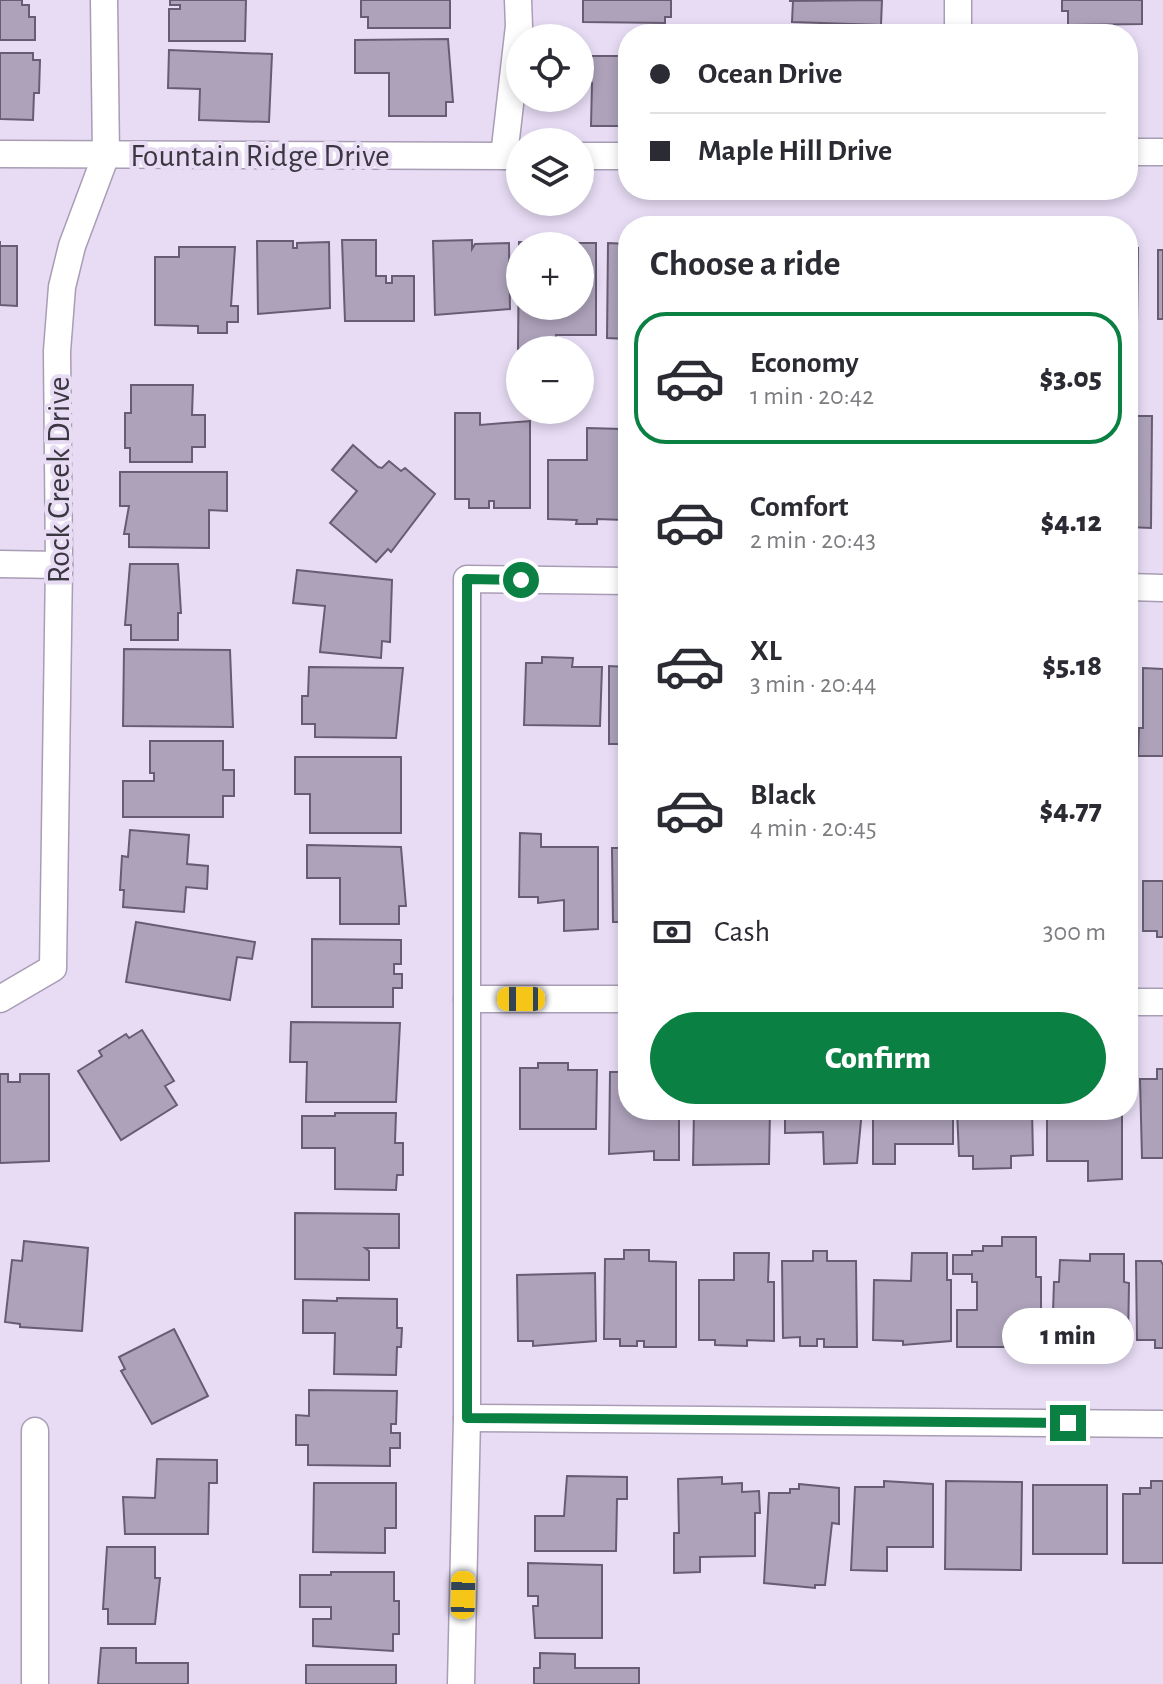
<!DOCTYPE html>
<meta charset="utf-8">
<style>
body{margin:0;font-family:"Alegreya Sans",sans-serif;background:#f2f2f3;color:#2b2b33;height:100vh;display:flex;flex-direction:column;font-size:30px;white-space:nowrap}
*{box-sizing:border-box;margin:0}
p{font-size:26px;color:#7c7c81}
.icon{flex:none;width:44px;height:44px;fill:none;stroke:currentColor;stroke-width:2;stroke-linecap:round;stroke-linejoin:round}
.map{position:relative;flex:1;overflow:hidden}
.side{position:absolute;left:618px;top:216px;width:520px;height:904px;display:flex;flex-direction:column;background:#fff;border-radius:32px;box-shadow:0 4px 12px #0003}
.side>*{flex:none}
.top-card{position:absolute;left:618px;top:24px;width:520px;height:176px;border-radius:32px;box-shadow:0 4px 12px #0003;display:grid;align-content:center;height:176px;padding:0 32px;background:#fff}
.controls{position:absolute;left:506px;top:24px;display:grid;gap:16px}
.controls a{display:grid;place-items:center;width:88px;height:88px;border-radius:50%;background:#fff;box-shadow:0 4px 12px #0003;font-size:40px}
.end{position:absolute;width:36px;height:36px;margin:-18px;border:10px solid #0b8043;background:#fff;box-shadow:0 0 0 4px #fff}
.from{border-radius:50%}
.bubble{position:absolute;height:56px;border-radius:28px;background:#fff;box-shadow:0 4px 12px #0003;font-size:26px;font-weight:800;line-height:56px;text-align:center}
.car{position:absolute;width:24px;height:48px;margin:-24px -12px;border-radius:10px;box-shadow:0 0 6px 2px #0007;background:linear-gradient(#f5c518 24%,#345 0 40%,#f5c518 0 76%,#345 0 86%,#f5c518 0)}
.top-card b{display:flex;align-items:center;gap:28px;height:76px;font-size:30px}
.top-card b+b{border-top:2px solid #e1e1e2}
.top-card i{width:20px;height:20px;background:#2b2b33}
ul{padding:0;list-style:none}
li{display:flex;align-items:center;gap:24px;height:132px;margin:0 16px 12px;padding:0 16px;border:4px solid transparent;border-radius:32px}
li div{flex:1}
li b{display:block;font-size:30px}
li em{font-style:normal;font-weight:800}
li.on{border-color:#0b8043}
li>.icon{width:72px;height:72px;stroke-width:1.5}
h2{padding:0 32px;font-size:36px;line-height:96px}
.pay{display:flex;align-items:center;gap:20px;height:88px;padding:0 32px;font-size:30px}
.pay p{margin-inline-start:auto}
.cta{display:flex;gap:16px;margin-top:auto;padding:16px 32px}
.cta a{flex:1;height:92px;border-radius:48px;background:#0b8043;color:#fff;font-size:32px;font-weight:800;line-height:92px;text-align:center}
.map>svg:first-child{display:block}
.building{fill:#ada2ba;stroke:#675d72;stroke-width:2}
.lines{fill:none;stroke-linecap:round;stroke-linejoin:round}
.street-casing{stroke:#a89db4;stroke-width:29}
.street{stroke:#fff;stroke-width:26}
.route{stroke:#0b8043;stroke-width:10}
.labels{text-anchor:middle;stroke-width:8;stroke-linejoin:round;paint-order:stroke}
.street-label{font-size:32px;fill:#3b3740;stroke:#e7dcf4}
</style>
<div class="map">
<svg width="1163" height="1684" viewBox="0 0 1163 1684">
<rect width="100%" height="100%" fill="#e7dcf4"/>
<g class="building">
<path d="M0,0h22v5h7v12h6v23h-35z"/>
<path d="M170,0h76l-1,41h-76v-32h11v-4h-10z"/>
<path d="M361,0h89v28h-82v-11h-7z"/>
<path d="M583,0h88v17h-6v6l-82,-1z"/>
<path d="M882,0l-1,25 -89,-3 1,-21h-4z"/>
<path d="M1062,0h80v24l-74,1v-14h-6z"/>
<path d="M448,39l5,63h-7v14h-57v-43h-34v-33z"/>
<path d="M169,50l103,4 -3,68 -70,-2 1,-31 -32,-1z"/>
<path d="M0,53h33v7h7l-1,33h-5l-1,27 -33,-1z"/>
<path d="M581,56h47v70h-37l1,-43h-11z"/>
<path d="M342,240h34v36h10v7h6v-7h22v45h-69z"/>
<path d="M472,240v9l3,-5 34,-1 1,66 -75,6 -2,-74z"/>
<path d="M0,241v5h17v60l-17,-1z"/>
<path d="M257,241h36v7h4v-5l32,-1 1,66 -72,6z"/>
<path d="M519,242l31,1v3h-30v60h60v-60h-15v-3h31v92h-40v14h-38z"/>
<path d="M608,243l20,1v95l-21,-1z"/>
<path d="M179,247h56l-4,59h7v16h-11v11h-29v-7l-43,-1v-68h24z"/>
<path d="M1128,248h10l-1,77h-9z"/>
<rect x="1158" y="250" width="5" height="69"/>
<path d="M131,385h62l-1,30h13v32h-13v15h-62v-14h-5v-35h6z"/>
<path d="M455,413h25v12l50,-4v87h-36v-7h-5v7h-20v-9h-14z"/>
<path d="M1128,416h24l-1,112 -23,-1z"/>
<path d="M587,428l35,1v31h4l-2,60 -27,-1v5h-21l1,-4 -29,-1v-59h39z"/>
<path d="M353,445l25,22 4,1 7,-7 12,10 4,-3 30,26 -44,58 -3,-3 -12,13 -46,-39 27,-32 -25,-21z"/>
<path d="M120,472h107v39l-18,-1v38l-80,-1v-13h-5l5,-28h-9z"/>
<path d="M130,564h48l3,49h-3v27h-47v-15h-6z"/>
<path d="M297,570l95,10 -2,62 -8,-1 -1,17 -61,-6 5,-46 -32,-3z"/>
<path d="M124,649l106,1 3,77 -110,-1z"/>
<path d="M542,657l31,1 -1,9h30l-2,59 -76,-1 2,-62h16z"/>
<path d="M627,658l1,86h-19v-78l18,1z"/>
<path d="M309,667l94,1 -7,70 -81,-1v-13h-13v-28h6z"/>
<path d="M1128,667h5l-1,62h-4z"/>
<path d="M1143,668l20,1v87h-25l1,-28h4z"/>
<path d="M150,741h73v29h11v26h-11v21h-100v-36h31v-8h-4z"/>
<path d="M295,757h106v76h-91v-39h-15z"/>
<path d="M130,830l59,5 -2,29 21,2 -1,23 -21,-2 -2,25 -61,-5 1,-17h-4l2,-34 6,1z"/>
<path d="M520,833l21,1v13h57v82l-34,2v-31l-26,3v-6h-19z"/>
<path d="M307,845l94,2 5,59h-7v18h-59v-46h-33z"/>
<path d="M612,848h16v83h-5v-9h-10z"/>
<path d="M1128,867h5l-1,61h-4z"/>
<path d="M1143,881h20v56h-6v-6h-14z"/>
<path d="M136,922l119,20 -3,17 -15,-2 -7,43 -104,-18z"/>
<path d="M312,939l89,1v24h-7v10h8v14h-9v19h-81z"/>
<path d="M291,1022l109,1 -4,79h-90l1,-40h-17z"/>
<path d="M142,1030l32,51 -9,5 12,19 -56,35 -43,-69 24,-15 -3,-5 27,-17 3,4z"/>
<path d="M538,1063h30v7h29l-1,59h-76v-61h18z"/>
<path d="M628,1069v41h51v50h-25v-9l-45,3 1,-82h18z"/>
<path d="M1157,1069h6v89h-21l-2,-79h17z"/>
<path d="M0,1074h8v8h12v-8h29v87l-49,2z"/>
<path d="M694,1110h76l-1,54 -76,1z"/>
<path d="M785,1110h77l-5,53 -33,1 -1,-32 -38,1z"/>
<path d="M873,1110h80v34h-58v20h-22z"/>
<path d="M957,1110h75l1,45 -22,1v12l-38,1v-13h-14z"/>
<path d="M1047,1110h75v69l-34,2v-20h-41z"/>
<path d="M335,1113h61l-1,30h8v32h-6l-1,15 -61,-1v-41h-33v-32h33z"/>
<path d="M295,1213l104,1v34h-34l4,3v29l-74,-1z"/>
<path d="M1002,1237h34v40h5v65h-30v5h-54v-37h20v-28h-5v-8h-19v-19h19v-4h11v-5h19z"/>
<path d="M24,1241l64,7 -6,83 -62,-4v-3l-15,-2 7,-62 10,1z"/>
<path d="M624,1250h25v11l27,1v85h-32v-6h-7v5h-17v-7h-16l1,-80h19z"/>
<path d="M813,1251h14v10h29l1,86h-33v-8h-7v7h-17v-9l-17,1 -1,-77h31z"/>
<path d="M734,1253h35l-1,29h6v59l-27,-1v6l-32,-1v-5h-16v-60h35z"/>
<path d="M912,1253h35v27h4v61l-48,4v-4l-30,-1 1,-60 37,1z"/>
<path d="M1090,1254h34v28l5,1 -1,59 -27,-1v7h-32v-5l-17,-1 2,-60h5l1,-22 30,1z"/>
<path d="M1136,1261h25l2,4v83h-8v-8h-18z"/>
<path d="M595,1273l1,68 -63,5v-5h-15l-1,-66z"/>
<path d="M337,1298l60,1v29h5l-1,19h-4l-1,28 -62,-1 1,-41h-32v-33l34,1z"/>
<path d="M174,1329l34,67 -56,28 -31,-53 4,-2 -6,-12z"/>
<path d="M309,1390l88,1 -1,33h-5v9h9v15h-10v18l-82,-1v-20h-12v-30l13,1z"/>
<path d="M157,1459l60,1v23h-8l-1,51h-83l-2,-37 32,1z"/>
<path d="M567,1476l60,1v22h-10l-1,52h-81v-35h29z"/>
<path d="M722,1477v7l20,-1v9l17,-1 1,22h-5v43l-55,1v15l-26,1v-40h5l-1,-54z"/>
<path d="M884,1481l49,3v63h-46v24l-36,-1 4,-83h29z"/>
<path d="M946,1481l76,1 -1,88 -76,-1z"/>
<path d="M1151,1481h12v82h-40v-69h17v-6h11z"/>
<path d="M314,1483h82v45h-11v25l-72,-1z"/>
<path d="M799,1484l40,4v36l-7,-1 -7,62h-10v3l-51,-5 5,-90h21v-4h9z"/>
<rect x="1033" y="1485" width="74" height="69"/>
<path d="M107,1547h48v31h5l-5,46h-47v-15h-5z"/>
<path d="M528,1563l74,2v73h-67l-2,-32h5v-10h-10z"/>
<path d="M331,1572h63v29h5v33h-6v17l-80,-5v-27h18v-12h-31v-32h31z"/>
<path d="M101,1648h35v15h52v21h-90z"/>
<path d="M540,1653l35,1v14h64v16h-105v-16h6z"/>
<rect x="306" y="1665" width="90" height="19"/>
</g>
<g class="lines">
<g class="street-casing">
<g id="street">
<path d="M958,34v-34"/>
<path d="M1128,152h35"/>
<path d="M0,154l520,2"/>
<path d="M504,156l15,-130 -1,-26"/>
<path d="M580,156h48"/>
<path d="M0,564l59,1"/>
<path d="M1128,587l35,1"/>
<path d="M0,999l53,-31 6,-403 -2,-214 5,-64 10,-41 34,-91 -2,-155"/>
<path d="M467,999h161"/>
<path d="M1128,1002h35"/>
<path d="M467,1418l696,6"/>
<path d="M35,1684v-253"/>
<path d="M461,1684l6,-266v-839l161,2"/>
</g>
</g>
<use href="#street" class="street"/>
</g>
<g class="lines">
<path class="route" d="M521,580l-54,-1v839l601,5"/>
</g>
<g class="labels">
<g class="street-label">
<text x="260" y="166">Fountain Ridge Drive</text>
<text transform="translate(58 480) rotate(-90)" y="11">Rock Creek Drive</text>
</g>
</g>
</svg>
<div class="controls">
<a><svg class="icon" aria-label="locate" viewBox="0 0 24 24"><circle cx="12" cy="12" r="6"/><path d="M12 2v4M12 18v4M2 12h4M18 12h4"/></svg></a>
<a><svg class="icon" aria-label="layers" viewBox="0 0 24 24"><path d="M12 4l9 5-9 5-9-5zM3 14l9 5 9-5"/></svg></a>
<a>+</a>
<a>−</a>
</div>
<i class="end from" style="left:521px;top:580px"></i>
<i class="end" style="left:1068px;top:1423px"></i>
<div class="bubble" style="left:1002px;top:1308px;width:132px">1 min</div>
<i class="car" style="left:521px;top:999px;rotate:270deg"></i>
<i class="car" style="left:463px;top:1595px;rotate:1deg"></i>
<div class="top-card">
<b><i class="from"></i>Ocean Drive</b>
<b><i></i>Maple Hill Drive</b>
</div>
<section class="side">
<h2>Choose a ride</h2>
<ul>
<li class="on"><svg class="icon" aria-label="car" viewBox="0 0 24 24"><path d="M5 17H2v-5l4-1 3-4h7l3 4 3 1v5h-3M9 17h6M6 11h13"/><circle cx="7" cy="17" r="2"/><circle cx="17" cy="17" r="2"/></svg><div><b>Economy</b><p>1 min · 20:42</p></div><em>$3.05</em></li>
<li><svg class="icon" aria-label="car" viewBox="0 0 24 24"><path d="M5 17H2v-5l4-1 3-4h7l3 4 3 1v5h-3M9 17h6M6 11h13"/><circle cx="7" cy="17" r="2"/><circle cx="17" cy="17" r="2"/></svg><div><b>Comfort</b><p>2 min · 20:43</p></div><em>$4.12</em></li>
<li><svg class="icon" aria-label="car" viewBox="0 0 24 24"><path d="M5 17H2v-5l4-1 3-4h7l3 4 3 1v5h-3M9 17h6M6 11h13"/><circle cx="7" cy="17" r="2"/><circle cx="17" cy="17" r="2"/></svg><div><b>XL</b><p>3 min · 20:44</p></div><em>$5.18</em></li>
<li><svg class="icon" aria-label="car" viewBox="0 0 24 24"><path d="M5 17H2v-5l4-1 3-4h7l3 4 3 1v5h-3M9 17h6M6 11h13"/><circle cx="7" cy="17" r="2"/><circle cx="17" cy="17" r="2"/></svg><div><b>Black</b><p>4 min · 20:45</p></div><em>$4.77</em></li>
</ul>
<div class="pay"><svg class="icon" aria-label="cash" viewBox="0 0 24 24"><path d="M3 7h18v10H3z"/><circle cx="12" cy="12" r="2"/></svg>Cash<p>300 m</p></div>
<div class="cta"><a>Confirm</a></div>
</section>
</div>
